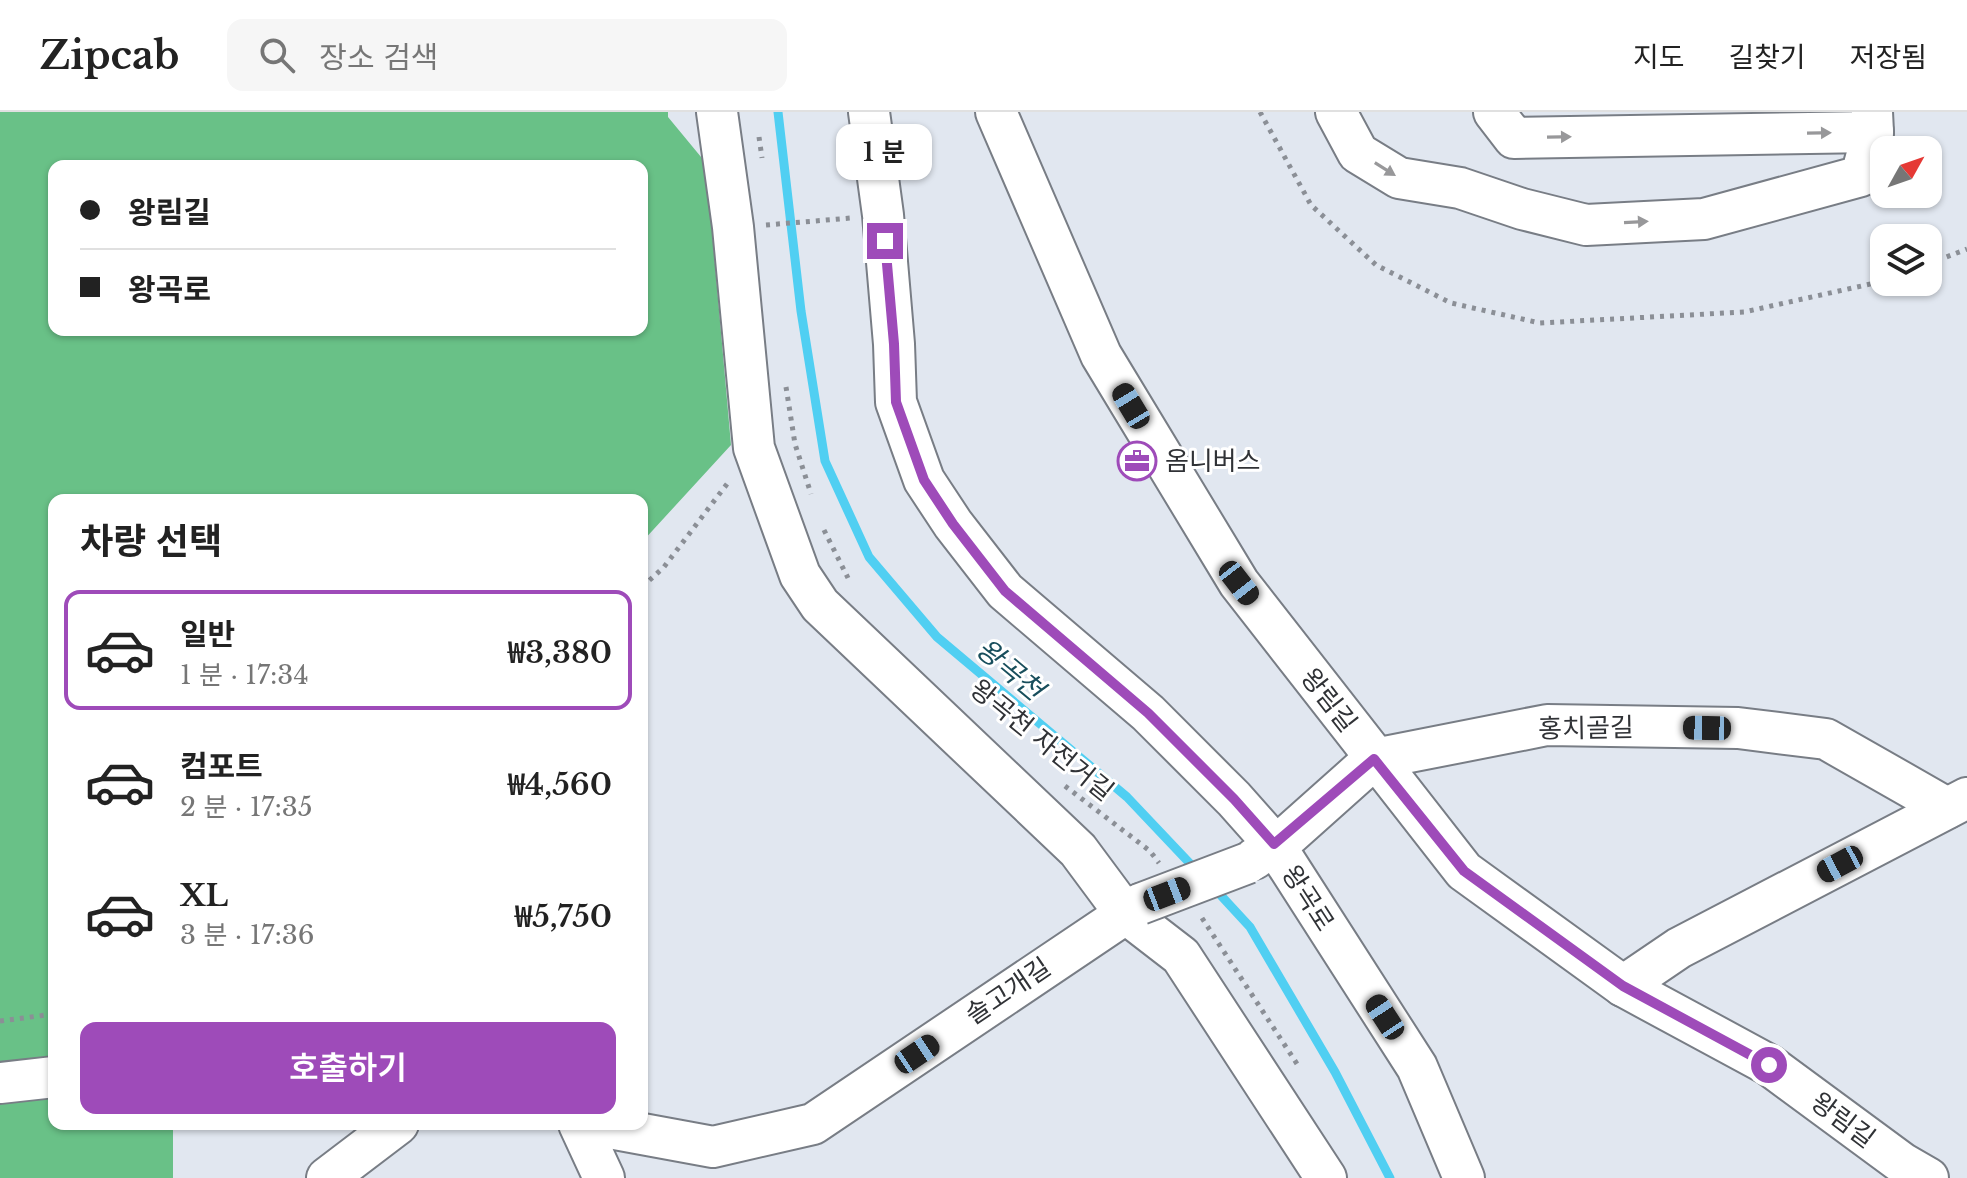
<!DOCTYPE html>
<html lang="ko">
<meta charset="utf-8">
<style>
body{margin:0;font-family:"Libre Baskerville","Noto Sans KR",serif;background:#f6f6f6;color:#222;height:100vh;display:flex;flex-direction:column;font-size:30px;white-space:nowrap}
*{box-sizing:border-box;margin:0}
p{font-size:26px;color:#767676}
.icon{flex:none;width:44px;height:44px;fill:none;stroke:currentColor;stroke-width:2;stroke-linecap:round;stroke-linejoin:round}
.map{position:relative;flex:1;overflow:hidden}
.drawer{position:absolute;left:48px;top:382px;width:600px;height:636px;display:flex;flex-direction:column;background:#fff;border-radius:16px;box-shadow:0 2px 6px #0004}
.drawer>*{flex:none}
.hud{position:absolute;left:48px;top:48px;width:600px;height:176px;border-radius:16px;box-shadow:0 2px 6px #0004;display:grid;align-content:center;height:176px;padding:0 32px;background:#fff}
.needle{width:52px;rotate:50deg}
.controls{position:absolute;left:1870px;top:24px;display:grid;gap:16px}
.controls a{display:grid;place-items:center;width:72px;height:72px;border-radius:16px;background:#fff;box-shadow:0 2px 6px #0004;font-size:40px}
.end{position:absolute;width:36px;height:36px;margin:-18px;border:10px solid #9e4bb9;background:#fff;box-shadow:0 0 0 4px #fff}
.from{border-radius:50%}
.bubble{position:absolute;height:56px;border-radius:16px;background:#fff;box-shadow:0 2px 6px #0004;font-size:26px;font-weight:600;line-height:56px;text-align:center}
.car{position:absolute;width:24px;height:48px;margin:-24px -12px;border-radius:10px;box-shadow:0 0 6px 2px #0007;background:linear-gradient(#222 24%,#8ab4d8 0 40%,#222 0 76%,#8ab4d8 0 86%,#222 0)}
.hud b{display:flex;align-items:center;gap:28px;height:76px;font-size:30px}
.hud b+b{border-top:2px solid #e0e0e0}
.hud i{width:20px;height:20px;background:#222}
ul{padding:0;list-style:none}
li{display:flex;align-items:center;gap:24px;height:120px;margin:0 16px 12px;padding:0 16px;border:4px solid transparent;border-radius:16px}
li div{flex:1}
li b{display:block;font-size:30px}
li em{font-style:normal;font-weight:600}
li.selected{border-color:#9e4bb9}
li>.icon{width:72px;height:72px;stroke-width:1.5}
h2{padding:0 32px;font-size:36px;line-height:96px}
.button{display:flex;gap:16px;margin-top:auto;padding:16px 32px}
.button a{flex:1;height:92px;border-radius:16px;background:#9e4bb9;color:#fff;font-size:32px;font-weight:600;line-height:92px;text-align:center}
header{display:flex;align-items:center;gap:48px;box-sizing:border-box;height:112px;padding:0 40px;background:#fff;border-bottom:2px solid #e0e0e0}
header strong{font-size:38px}
nav{display:flex;gap:44px;margin-inline-start:auto;font-size:28px}
.search{width:560px;height:72px;background:#f6f6f6;display:flex;align-items:center;gap:20px;box-sizing:border-box;padding:0 28px;border-radius:16px;color:#767676;font-size:30px}
.map>svg:first-child{display:block}
.forest{fill:#69c187;fill-rule:evenodd}
.lines{fill:none;stroke-linecap:round;stroke-linejoin:round}
.stream{stroke:#50cff2;stroke-width:9}
.minor-casing{stroke:#787d85;stroke-width:44}
.path{stroke:#8b8f96;stroke-width:5;stroke-dasharray:4 6;stroke-linecap:butt}
.minor{stroke:#fff;stroke-width:40}
.minor-bridge-casing{stroke:#787d85;stroke-width:44;stroke-linecap:butt}
.minor-bridge{stroke:#fff;stroke-width:40}
.oneway{fill:#98989a}
.route{stroke:#9e4bb9;stroke-width:10}
.labels{text-anchor:middle;stroke-width:6;stroke-linejoin:round;paint-order:stroke}
.poi-label{font-size:26px;fill:#303236;stroke:#fff;text-anchor:start}
.street-label{font-size:26px;fill:#303236;stroke:#fff}
.water-label{font-size:28px;font-style:italic;fill:#184e5c;stroke:#fff}
</style>
<header>
<strong>Zipcab</strong>
<div class="search"><svg class="icon" aria-label="search" viewBox="0 0 24 24"><circle cx="10" cy="10" r="6"/><path d="M15 15l6 6"/></svg>장소 검색</div>
<nav><a>지도</a><a>길찾기</a><a>저장됨</a></nav>
</header>
<div class="map">
<svg width="1967" height="1066" viewBox="0 0 1967 1066">
<rect width="100%" height="100%" fill="#e1e7f0"/>
<path class="forest" d="M0,0h668v5l38,46 25,282 -89,97v-42h-588v624h119v54h-173zM54,54h588v164h-588z"/>
<g class="lines">
<g class="stream">
<path d="M778,0l23,199 24,150 44,96 68,80 190,160 71,75"/>
<path d="M1214,776l36,39 85,145 55,106"/>
</g>
<g class="minor-casing">
<g id="minor">
<path d="M717,0l16,115 21,221 46,127 20,30 258,245 46,62 57,44 145,222"/>
<path d="M869,0l14,103 11,129 2,58 28,78 29,44 52,67 143,122 86,86 40,45 143,223 47,111"/>
<path d="M996,0l105,243 138,228 225,288 159,115 146,79 133,98 26,15"/>
<path d="M1336,0l22,41 41,25 61,10 62,21 64,16 118,-6 157,-43 12,-44 -1,-20"/>
<path d="M1494,0l20,26 359,-6"/>
<path d="M1254,747l36,-25 84,-75 173,-34 191,3 88,11 121,69"/>
<path d="M1623,874l56,-38 288,-150"/>
<path d="M0,971l54,-6"/>
<path d="M579,1012l25,54"/>
<path d="M588,1012l125,23 100,-23 327,-220"/>
<path d="M327,1066l71,-54"/>
</g>
</g>
<g class="path">
<path d="M1260,0l51,93 65,60 75,38 89,20 204,-11 140,-31"/>
<path d="M759,25l3,21"/>
<path d="M766,113l85,-7"/>
<path d="M1928,152l39,-15"/>
<path d="M786,275l9,57 16,50"/>
<path d="M824,418l24,48"/>
<path d="M642,475l22,-20 66,-87"/>
<path d="M1065,674l85,65 9,12"/>
<path d="M1202,806l97,149"/>
<path d="M0,909l54,-7"/>
</g>
<use href="#minor" class="minor"/>
<g class="minor-bridge-casing">
<path id="minor-bridge" d="M1140,792l108,-41"/>
</g>
<use href="#minor-bridge" class="minor-bridge"/>
</g>
<defs><path id="oneway-solid" d="M-6-.8H1V-3.2L6.5 0L1 3.2V.8H-6Z" transform="scale(2)"/></defs>
<g class="oneway">
<use href="#oneway-solid" transform="translate(1819 21) rotate(-1)"/>
<use href="#oneway-solid" transform="translate(1559 25) rotate(-1)"/>
<use href="#oneway-solid" transform="translate(1385 57) rotate(32)"/>
<use href="#oneway-solid" transform="translate(1636 110) rotate(-3)"/>
</g>
<g class="lines">
<path class="route" d="M885,129l9,103 2,58 28,78 29,44 52,67 143,122 86,86 40,45 100,-85 90,112 159,115 146,79"/>
</g>
<defs>
<g id="office-ring" transform="scale(2)"><circle r="9.5" fill="#fff" stroke="#9e4bb9" stroke-width="1.5"/><path d="M-6-3h4V-5.5h4V-3h4V5H-6ZM-1-4.5V-3h2v-1.5ZM-6 0V1H6V0Z" fill="#9e4bb9"/></g>
</defs>
<g fill-rule="evenodd">
<use href="#office-ring" x="1137" y="349"/>
</g>
<g class="labels">
<g class="poi-label">
<text x="1165" y="358">옴니버스</text>
</g>
<g class="street-label">
<text transform="translate(1329 588) rotate(52)" y="9">왕림길</text>
<text transform="translate(1586 616) rotate(-1)" y="9">홍치골길</text>
<text transform="translate(1042 628) rotate(39)" y="9">왕곡천 자전거길</text>
<text transform="translate(1308 786) rotate(57)" y="9">왕곡로</text>
<text transform="translate(1008 879) rotate(-34)" y="9">솔고개길</text>
<text transform="translate(1843 1008) rotate(37)" y="9">왕림길</text>
</g>
<g class="water-label">
<text transform="translate(1010 557) rotate(40)" y="10">왕곡천</text>
</g>
</g>
</svg>
<div class="controls">
<a><svg class="needle" viewBox="-14 -14 28 28"><path d="M0-13l5 13h-10z" fill="#e53935"/><path d="M0 13l5-13h-10z" fill="#767676"/></svg></a>
<a><svg class="icon" aria-label="layers" viewBox="0 0 24 24"><path d="M12 4l9 5-9 5-9-5zM3 14l9 5 9-5"/></svg></a>
</div>
<i class="end from" style="left:1769px;top:953px"></i>
<i class="end" style="left:885px;top:129px"></i>
<div class="bubble" style="left:836px;top:12px;width:96px">1 분</div>
<i class="car" style="left:1131px;top:294px;rotate:329deg"></i>
<i class="car" style="left:1239px;top:471px;rotate:142deg"></i>
<i class="car" style="left:1707px;top:616px;rotate:271deg"></i>
<i class="car" style="left:1840px;top:752px;rotate:242deg"></i>
<i class="car" style="left:1167px;top:782px;rotate:69deg"></i>
<i class="car" style="left:1385px;top:905px;rotate:327deg"></i>
<i class="car" style="left:917px;top:942px;rotate:56deg"></i>
<div class="hud">
<b><i class="from"></i>왕림길</b>
<b><i></i>왕곡로</b>
</div>
<section class="drawer">
<h2>차량 선택</h2>
<ul>
<li class="selected"><svg class="icon" aria-label="car" viewBox="0 0 24 24"><path d="M5 17H2v-5l4-1 3-4h7l3 4 3 1v5h-3M9 17h6M6 11h13"/><circle cx="7" cy="17" r="2"/><circle cx="17" cy="17" r="2"/></svg><div><b>일반</b><p>1 분 · 17:34</p></div><em>₩3,380</em></li>
<li><svg class="icon" aria-label="car" viewBox="0 0 24 24"><path d="M5 17H2v-5l4-1 3-4h7l3 4 3 1v5h-3M9 17h6M6 11h13"/><circle cx="7" cy="17" r="2"/><circle cx="17" cy="17" r="2"/></svg><div><b>컴포트</b><p>2 분 · 17:35</p></div><em>₩4,560</em></li>
<li><svg class="icon" aria-label="car" viewBox="0 0 24 24"><path d="M5 17H2v-5l4-1 3-4h7l3 4 3 1v5h-3M9 17h6M6 11h13"/><circle cx="7" cy="17" r="2"/><circle cx="17" cy="17" r="2"/></svg><div><b>XL</b><p>3 분 · 17:36</p></div><em>₩5,750</em></li>
</ul>
<div class="button"><a>호출하기</a></div>
</section>
</div>
